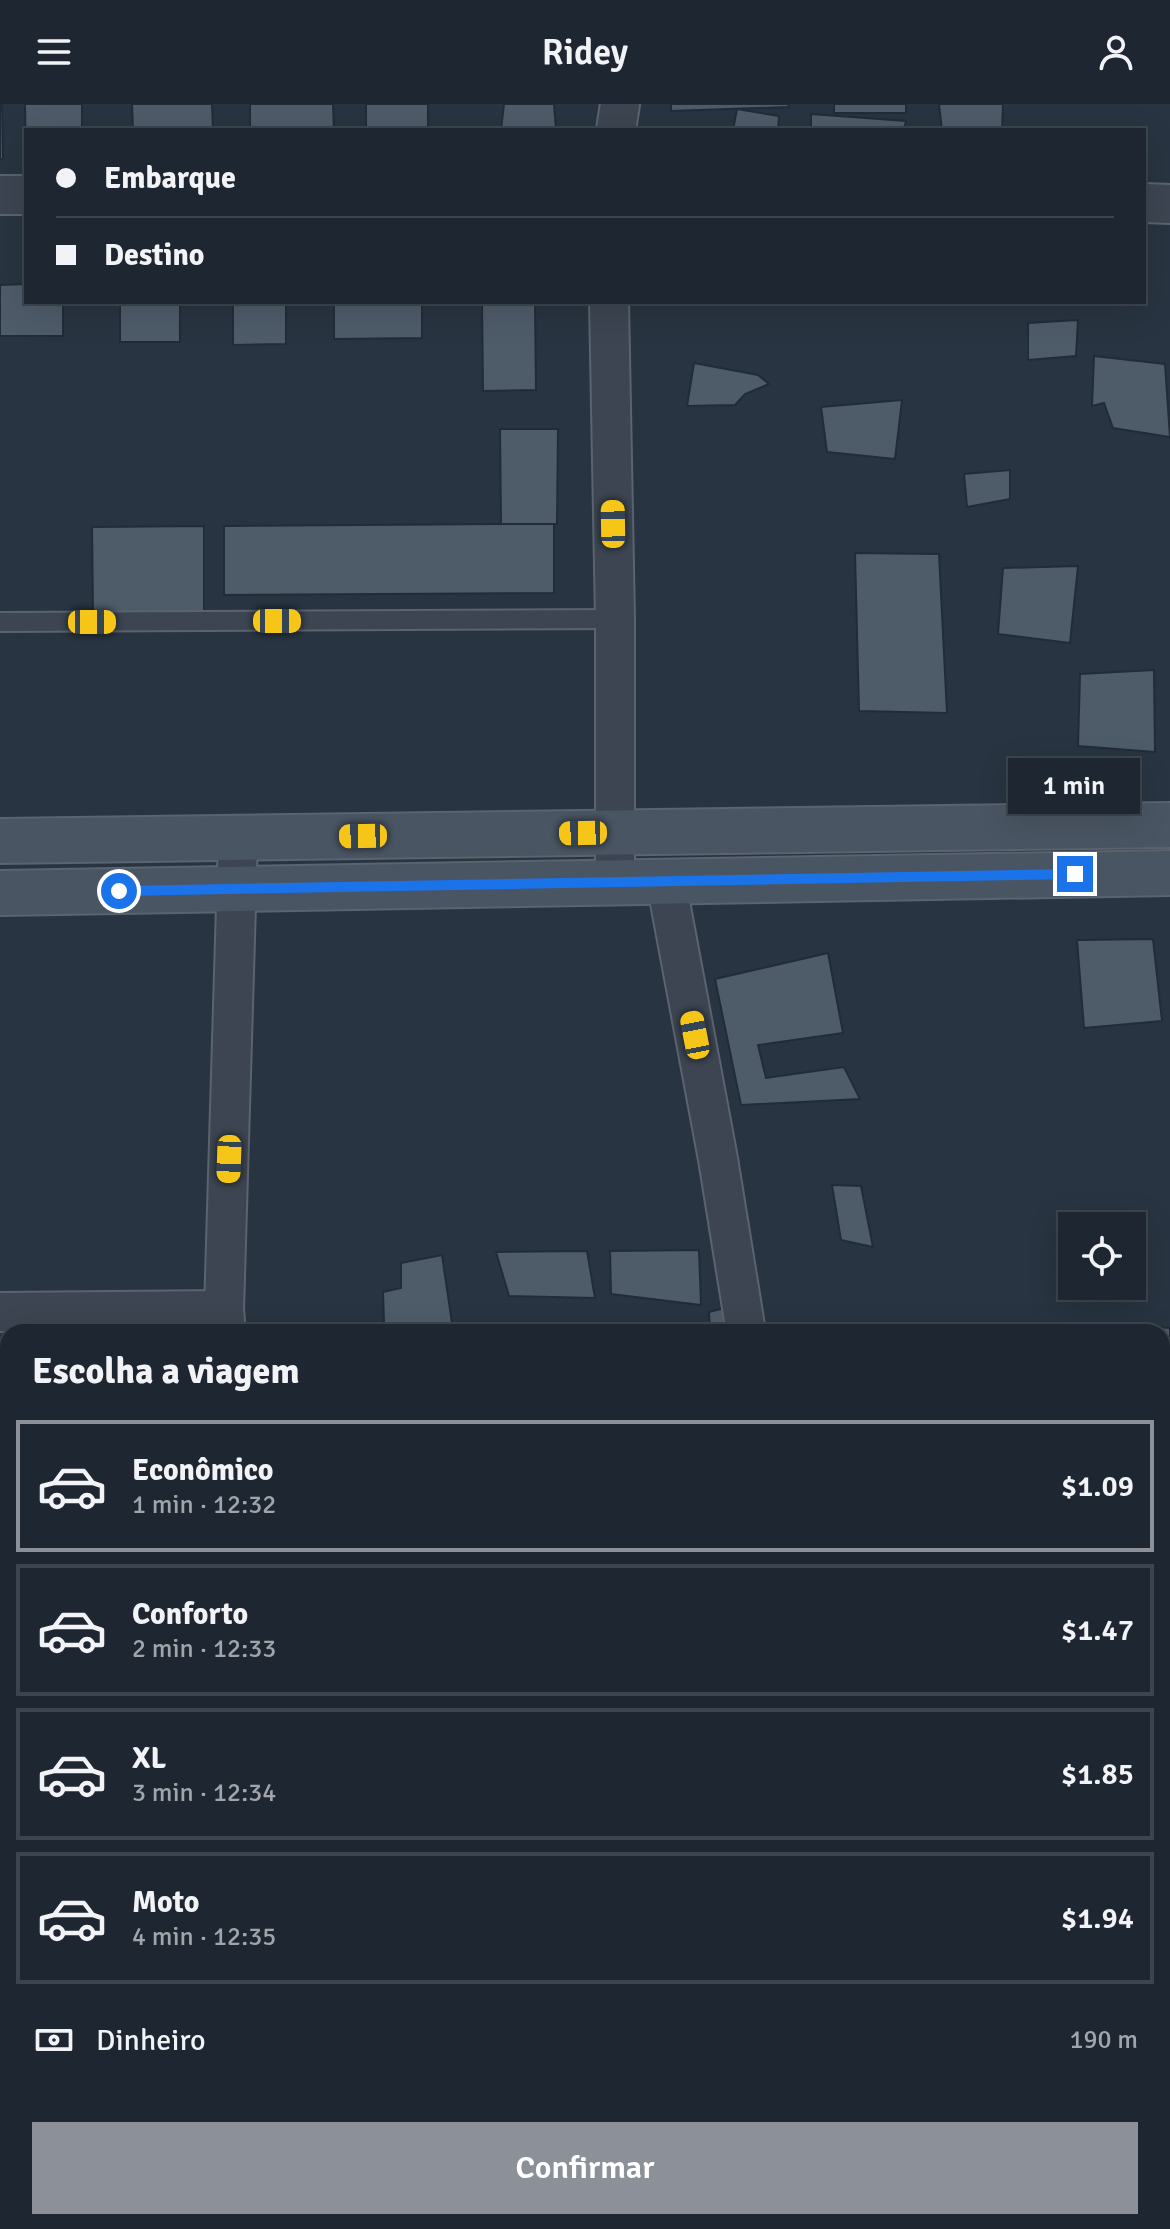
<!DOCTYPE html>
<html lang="pt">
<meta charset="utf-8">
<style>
body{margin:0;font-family:Signika,sans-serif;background:#262f39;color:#f1f3f6;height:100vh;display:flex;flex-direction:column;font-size:30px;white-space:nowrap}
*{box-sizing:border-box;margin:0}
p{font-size:26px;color:#a1a5ab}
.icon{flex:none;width:44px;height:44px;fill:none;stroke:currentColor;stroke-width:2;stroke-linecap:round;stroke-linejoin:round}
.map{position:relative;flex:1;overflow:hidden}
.sheet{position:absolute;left:0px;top:1220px;width:1170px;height:906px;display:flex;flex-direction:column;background:#1e2731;border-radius:24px 24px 0 0;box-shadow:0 8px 32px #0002,0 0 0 2px #3c444d}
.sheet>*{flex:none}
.hud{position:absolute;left:24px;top:24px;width:1122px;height:176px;border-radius:0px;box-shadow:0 8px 32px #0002,0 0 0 2px #3c444d;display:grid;align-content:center;height:176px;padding:0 32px;background:#1e2731}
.controls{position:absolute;left:1058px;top:1108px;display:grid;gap:16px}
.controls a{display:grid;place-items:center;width:88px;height:88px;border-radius:0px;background:#1e2731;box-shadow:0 8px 32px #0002,0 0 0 2px #3c444d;font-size:40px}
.end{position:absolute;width:36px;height:36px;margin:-18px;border:10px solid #1a73e8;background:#fff;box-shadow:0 0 0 4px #fff}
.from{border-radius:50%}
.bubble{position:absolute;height:56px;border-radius:0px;background:#1e2731;box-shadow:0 8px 32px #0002,0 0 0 2px #3c444d;font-size:26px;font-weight:600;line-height:56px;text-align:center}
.car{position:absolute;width:24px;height:48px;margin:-24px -12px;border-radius:10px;box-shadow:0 0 6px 2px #0007;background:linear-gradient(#f5c518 24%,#345 0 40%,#f5c518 0 76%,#345 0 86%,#f5c518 0)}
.hud b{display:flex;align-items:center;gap:28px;height:76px;font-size:30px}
.hud b+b{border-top:2px solid #3c444d}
.hud i{width:20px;height:20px;background:#f1f3f6}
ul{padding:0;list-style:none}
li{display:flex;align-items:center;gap:24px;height:132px;margin:0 16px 12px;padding:0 16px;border:4px solid #3c444d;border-radius:0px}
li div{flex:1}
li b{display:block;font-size:30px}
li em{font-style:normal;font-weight:600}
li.current{border-color:#8c9099}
li>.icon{width:72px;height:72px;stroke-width:1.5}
h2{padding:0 32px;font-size:36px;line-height:96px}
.pay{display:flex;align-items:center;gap:20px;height:88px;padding:0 32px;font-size:30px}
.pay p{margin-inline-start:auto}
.primary-button{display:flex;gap:16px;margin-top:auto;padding:16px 32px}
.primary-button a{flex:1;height:92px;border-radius:0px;background:#8c9099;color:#fff;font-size:32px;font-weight:600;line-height:92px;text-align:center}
header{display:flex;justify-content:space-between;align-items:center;height:104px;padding:0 32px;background:#1e2731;font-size:36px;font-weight:600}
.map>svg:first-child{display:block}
.green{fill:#2b4243}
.building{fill:#4e5b69;stroke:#222c38;stroke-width:2}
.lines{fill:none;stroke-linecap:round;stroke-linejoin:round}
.lane-casing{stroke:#5a636e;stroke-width:22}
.street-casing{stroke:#5a636e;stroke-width:42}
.secondary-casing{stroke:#5a636e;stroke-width:48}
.lane{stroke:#3c4551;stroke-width:18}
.street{stroke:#3c4551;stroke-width:38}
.secondary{stroke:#4a5563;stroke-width:44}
.route{stroke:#1a73e8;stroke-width:10}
</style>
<header><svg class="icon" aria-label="menu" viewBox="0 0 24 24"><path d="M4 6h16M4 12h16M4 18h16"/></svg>Ridey<svg class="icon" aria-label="person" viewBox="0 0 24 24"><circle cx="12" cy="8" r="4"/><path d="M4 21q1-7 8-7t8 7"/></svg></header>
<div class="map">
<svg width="1170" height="2125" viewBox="0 0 1170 2125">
<rect width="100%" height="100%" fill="#283441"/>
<path class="green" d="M1170,1596v101l-8,1v-101z"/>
<g class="building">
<path d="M25,0h57v26h-56v33z"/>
<path d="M132,0h80l1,26h-80z"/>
<path d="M250,0h83l1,26h-84z"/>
<rect x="366" y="0" width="62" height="26"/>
<path d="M504,0h50l2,26h-55z"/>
<path d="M671,0h117l1,3 -118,4z"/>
<rect x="834" y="0" width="72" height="9"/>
<path d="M939,0h64l-1,26h-60z"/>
<path d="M0,1h2l1,54h-3z"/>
<path d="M737,5l42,7 -1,14h-45z"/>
<path d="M811,10l95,7 -2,9h-93z"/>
<path d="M26,180v18h37v34h-63v-51z"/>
<rect x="120" y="198" width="60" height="40"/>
<path d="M233,198h53v42l-53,1z"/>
<path d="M334,198h88v36l-88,1z"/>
<path d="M482,198h53l1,88 -53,1z"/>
<path d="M1078,216l-2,36 -48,4v-37z"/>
<path d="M1094,252l71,8 5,73 -57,-9 -9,-25 -12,3z"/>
<path d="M694,259l64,12 11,9 -24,10 -10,11 -48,1z"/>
<path d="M902,296l-7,59 -68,-7 -6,-45z"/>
<path d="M500,325h58l-1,95h-56z"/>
<path d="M1010,366v29l-43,8 -3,-33z"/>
<path d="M501,420h53v69l-330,2v-69z"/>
<path d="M204,422v90l-111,1 -1,-90z"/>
<path d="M855,449l84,1 8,159 -88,-2z"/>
<path d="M1078,462l-8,77 -72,-9 5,-66z"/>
<path d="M1154,566l1,82 -77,-6 2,-72z"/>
<path d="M1153,835l9,82 -78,7 -7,-88z"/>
<path d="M828,849l15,80 -85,12 8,33 78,-11 16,32 -119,6 -26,-126z"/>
<path d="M832,1081l29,1 12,61 -32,-7z"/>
<path d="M699,1146l2,55 -90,-11 -1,-43z"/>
<path d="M587,1147l8,47 -86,-2 -13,-44z"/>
<path d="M442,1151l10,68h-68l-1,-31 18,-4v-25z"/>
<path d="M733,1202v26h-23l-1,-20z"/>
<path d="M854,1221l1,7h-59v-3z"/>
<path d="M1136,1222l34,2v57l-8,-1v-52h-26z"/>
<path d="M1170,1729v65l-8,1v-65z"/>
<path d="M1170,1898v58l-8,1v-58z"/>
</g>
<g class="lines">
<g class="lane-casing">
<path id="lane" d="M0,518l615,-3"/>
</g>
<g class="street-casing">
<g id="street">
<path d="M616,26l4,-26"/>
<path d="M0,91h26"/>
<path d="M1144,99l26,1"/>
<path d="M609,198l6,317v264"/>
<path d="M666,777l52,278 28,173"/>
<path d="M0,1208l224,-2"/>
<path d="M226,1228l-2,-22 14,-472"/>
<path d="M1162,1323h8"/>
<path d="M0,1615h8"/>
<path d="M1162,2030l8,-1"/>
<path d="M0,2065h8"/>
<path d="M304,2118l2,7"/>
<path d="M907,2118l1,7"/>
</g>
</g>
<g class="secondary-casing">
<g id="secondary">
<path d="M0,737l1170,-16"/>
<path d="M0,789l1170,-20"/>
</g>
</g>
<use href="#lane" class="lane"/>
<use href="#street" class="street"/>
<use href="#secondary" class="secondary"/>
</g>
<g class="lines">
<path class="route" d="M119,787l956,-17"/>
</g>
</svg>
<div class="controls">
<a><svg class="icon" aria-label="locate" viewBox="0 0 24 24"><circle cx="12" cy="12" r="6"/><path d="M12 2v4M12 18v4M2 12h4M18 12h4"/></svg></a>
</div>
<i class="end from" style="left:119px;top:787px"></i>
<i class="end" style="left:1075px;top:770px"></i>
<div class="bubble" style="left:1008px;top:654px;width:132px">1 min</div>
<i class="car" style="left:613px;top:420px;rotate:359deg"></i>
<i class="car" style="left:277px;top:517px;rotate:90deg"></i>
<i class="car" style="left:92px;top:518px;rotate:90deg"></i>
<i class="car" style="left:583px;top:729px;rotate:269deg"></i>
<i class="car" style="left:363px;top:732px;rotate:269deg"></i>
<i class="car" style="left:695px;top:931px;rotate:349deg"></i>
<i class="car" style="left:229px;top:1055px;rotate:182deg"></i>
<div class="hud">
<b><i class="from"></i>Embarque</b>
<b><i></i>Destino</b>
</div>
<section class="sheet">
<h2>Escolha a viagem</h2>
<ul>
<li class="current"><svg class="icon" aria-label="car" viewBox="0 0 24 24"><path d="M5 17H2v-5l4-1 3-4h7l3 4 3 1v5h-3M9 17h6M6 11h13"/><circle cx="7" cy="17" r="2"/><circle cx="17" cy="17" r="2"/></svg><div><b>Econômico</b><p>1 min · 12:32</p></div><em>$1.09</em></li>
<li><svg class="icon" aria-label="car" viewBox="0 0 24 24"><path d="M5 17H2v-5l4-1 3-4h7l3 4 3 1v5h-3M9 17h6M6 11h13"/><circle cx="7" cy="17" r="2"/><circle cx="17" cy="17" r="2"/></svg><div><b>Conforto</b><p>2 min · 12:33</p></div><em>$1.47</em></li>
<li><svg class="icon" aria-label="car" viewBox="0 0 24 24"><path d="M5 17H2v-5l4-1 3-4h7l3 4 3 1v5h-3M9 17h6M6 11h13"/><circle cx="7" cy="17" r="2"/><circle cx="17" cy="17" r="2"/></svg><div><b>XL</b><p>3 min · 12:34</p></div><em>$1.85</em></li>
<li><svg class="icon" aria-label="car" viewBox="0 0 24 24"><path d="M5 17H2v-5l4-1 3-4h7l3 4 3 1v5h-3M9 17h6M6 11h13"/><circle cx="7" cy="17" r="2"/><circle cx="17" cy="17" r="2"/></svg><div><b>Moto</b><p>4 min · 12:35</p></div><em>$1.94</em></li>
</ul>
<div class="pay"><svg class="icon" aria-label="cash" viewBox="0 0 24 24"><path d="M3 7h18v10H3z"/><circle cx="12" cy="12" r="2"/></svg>Dinheiro<p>190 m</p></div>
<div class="primary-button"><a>Confirmar</a></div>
</section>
</div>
